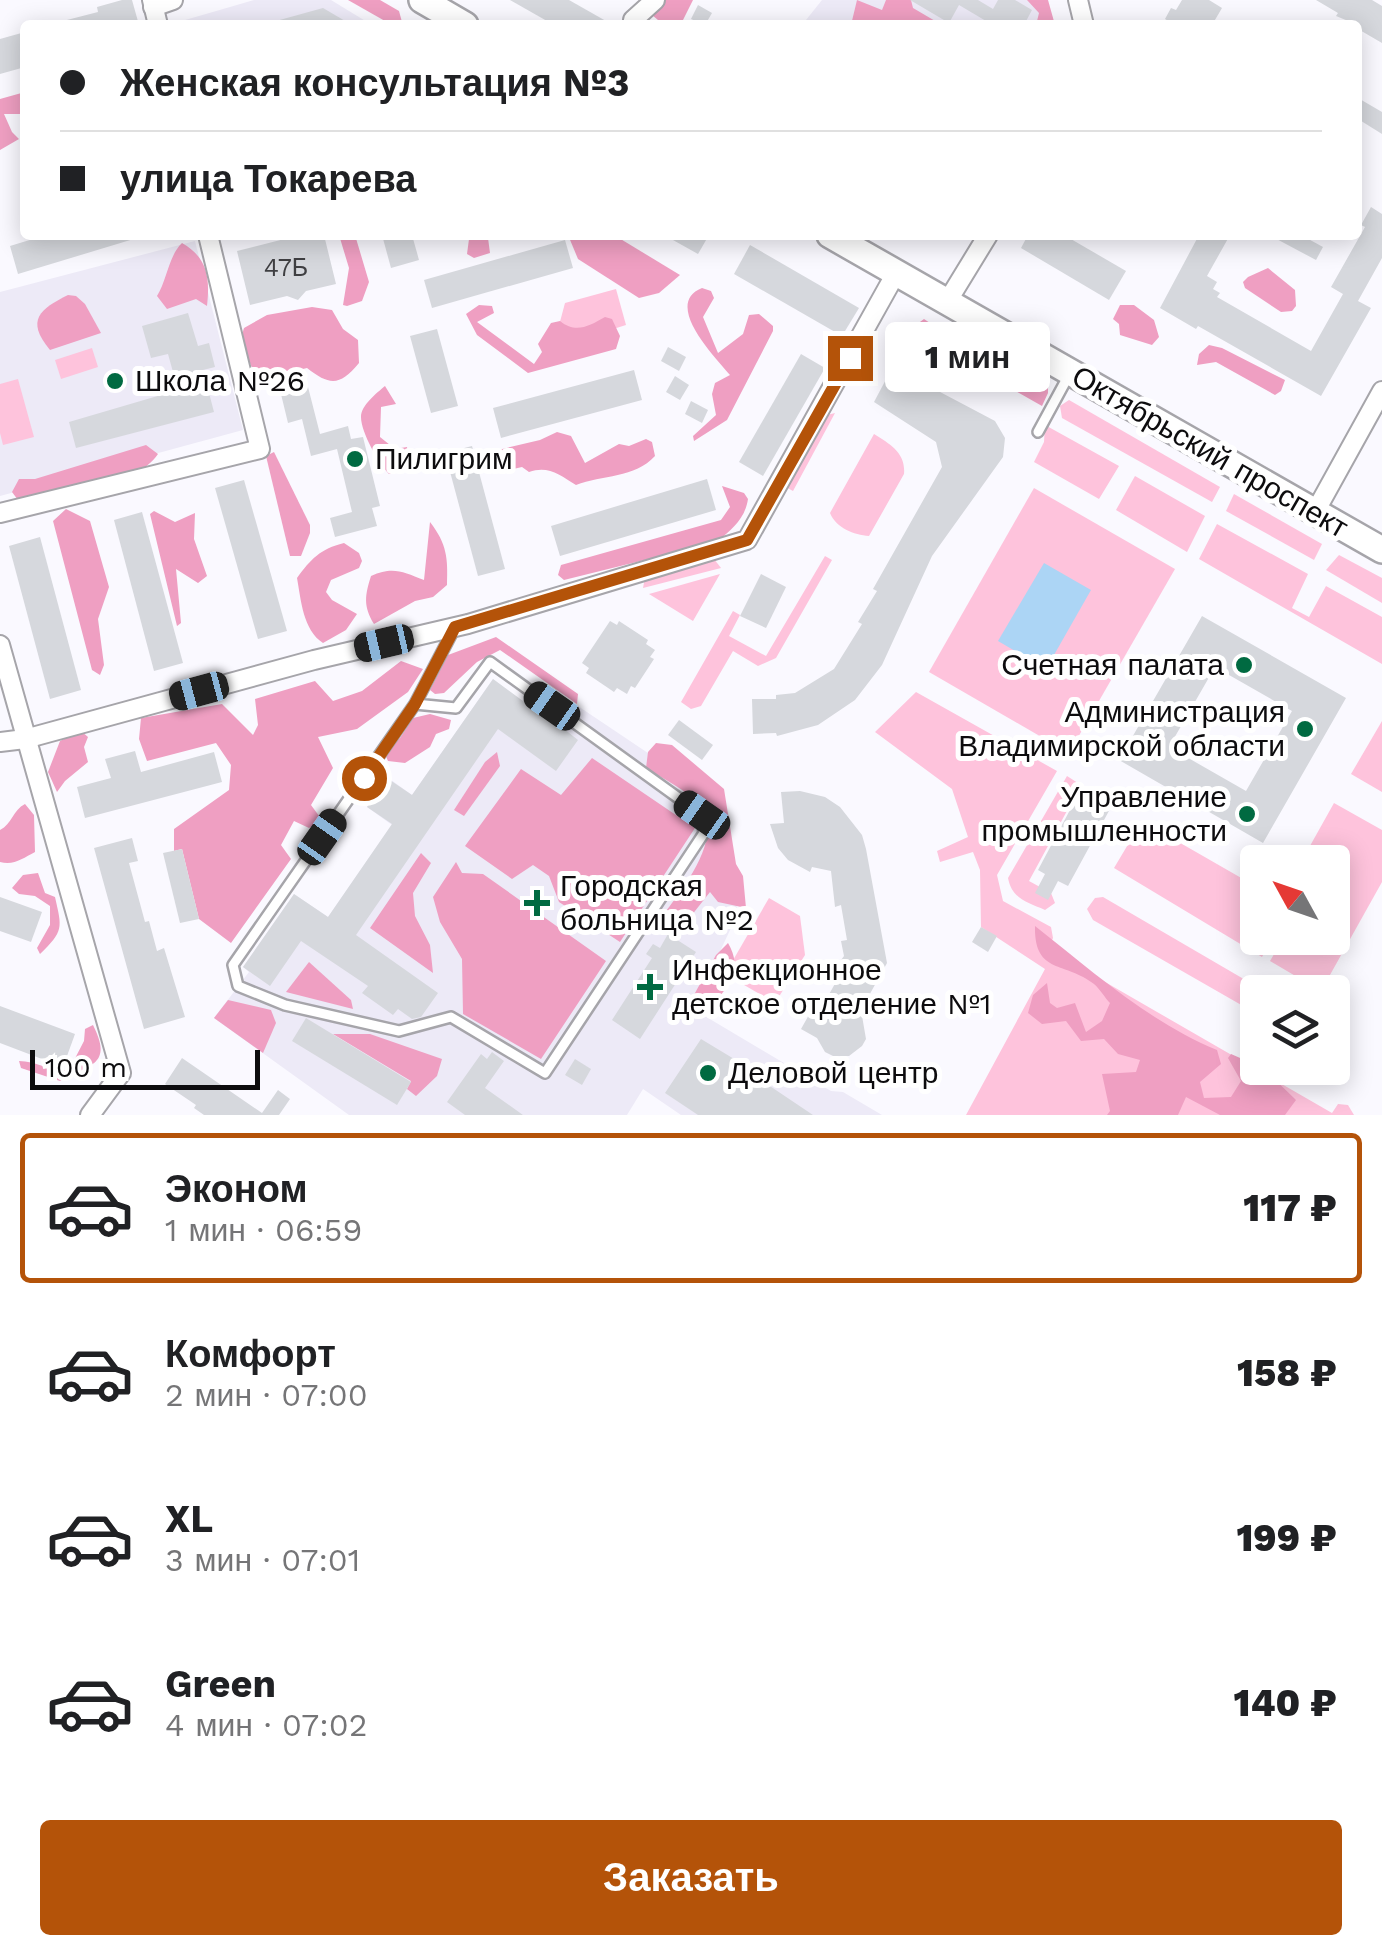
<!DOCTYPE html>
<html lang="ru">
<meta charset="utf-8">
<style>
body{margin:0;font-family:"Work Sans",sans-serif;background:#f2f2f2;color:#202124;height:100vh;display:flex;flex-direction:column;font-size:38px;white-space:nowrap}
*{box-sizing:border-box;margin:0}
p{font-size:32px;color:#757577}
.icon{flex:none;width:55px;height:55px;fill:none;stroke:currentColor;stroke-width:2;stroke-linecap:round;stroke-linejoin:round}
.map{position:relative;height:1115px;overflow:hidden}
.side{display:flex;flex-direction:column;background:#fff;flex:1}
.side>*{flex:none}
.hud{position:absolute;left:20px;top:20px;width:1342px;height:220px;border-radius:10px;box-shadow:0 5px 25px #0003;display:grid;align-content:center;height:220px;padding:0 40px;background:#fff}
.needle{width:65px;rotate:310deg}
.buttons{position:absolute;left:1240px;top:845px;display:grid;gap:20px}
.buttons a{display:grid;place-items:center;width:110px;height:110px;border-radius:10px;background:#fff;box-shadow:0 5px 25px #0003;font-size:50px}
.scale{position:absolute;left:30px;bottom:25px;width:230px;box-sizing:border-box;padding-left:10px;border:5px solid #0d0c0e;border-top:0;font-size:28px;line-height:35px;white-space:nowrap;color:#0d0c0e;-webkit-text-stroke:8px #fff;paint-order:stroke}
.end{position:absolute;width:45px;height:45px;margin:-22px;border:12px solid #b45309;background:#fff;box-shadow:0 0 0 5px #fff}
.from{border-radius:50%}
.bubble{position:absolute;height:70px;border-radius:10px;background:#fff;box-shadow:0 5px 25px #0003;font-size:32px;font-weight:800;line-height:70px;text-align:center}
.car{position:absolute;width:30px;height:60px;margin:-30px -15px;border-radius:12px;box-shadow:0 0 8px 2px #0007;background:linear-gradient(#222 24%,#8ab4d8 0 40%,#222 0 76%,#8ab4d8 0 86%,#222 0)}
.hud b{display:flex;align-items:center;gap:35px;height:95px;font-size:38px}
.hud b+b{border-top:2px solid #e0e0e0}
.hud i{width:25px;height:25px;background:#202124}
ul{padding:18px 0 0;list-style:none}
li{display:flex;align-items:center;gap:30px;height:150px;margin:0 20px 15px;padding:0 20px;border:5px solid transparent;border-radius:10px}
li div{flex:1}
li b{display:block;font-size:38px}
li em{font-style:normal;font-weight:800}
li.on{border-color:#b45309}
li>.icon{width:90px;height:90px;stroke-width:1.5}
.action{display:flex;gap:20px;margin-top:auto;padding:20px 40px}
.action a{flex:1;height:115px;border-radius:10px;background:#b45309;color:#fff;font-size:40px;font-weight:800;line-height:115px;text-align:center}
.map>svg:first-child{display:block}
.built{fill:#edeaf7}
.green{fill:#fec3dc}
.forest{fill:#ef9fc2}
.water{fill:#acd5f5}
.building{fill:#d6d8dd;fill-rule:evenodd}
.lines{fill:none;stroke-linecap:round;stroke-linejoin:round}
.service-casing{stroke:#a6a5aa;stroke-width:14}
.minor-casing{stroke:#a6a5aa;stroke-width:22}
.secondary-casing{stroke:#a6a5aa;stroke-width:30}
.service{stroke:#fff;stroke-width:9}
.minor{stroke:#fff;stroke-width:18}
.secondary{stroke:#fff;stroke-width:25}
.route{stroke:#b45309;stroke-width:12}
.poi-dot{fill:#006a41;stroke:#fff;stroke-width:4}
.labels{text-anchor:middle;stroke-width:10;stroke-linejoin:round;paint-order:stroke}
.number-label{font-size:25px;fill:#3f3f42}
.poi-label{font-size:30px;fill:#0d0c0e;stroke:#fff;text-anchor:start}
.street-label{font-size:30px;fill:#0d0c0e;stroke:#fff}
</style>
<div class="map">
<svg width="1382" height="1115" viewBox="0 0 1382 1115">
<rect width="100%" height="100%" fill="#faf9ff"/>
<g class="built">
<path d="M254,0h77l41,25h-204z"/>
<path d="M822,0h220l7,25h-247z"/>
<path d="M195,241l48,189 -243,66v-204z"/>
<path d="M493,679l29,22 6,-8 22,15 10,-14 155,104 23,115 -45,96 138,82 12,1 39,23h-201l-38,-26 -16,26h-278l-135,-97 35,-46 -6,-5 51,-73 34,23 64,-92 -25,-18 20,-30 25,18z"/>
</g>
<g class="green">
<path d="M616,289l10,36 -73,23 12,-45z"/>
<path d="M92,348l6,19 -37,12 -6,-19z"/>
<path d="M18,379l16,58 -31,8 -3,-12v-49z"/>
<path d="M1069,400l151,87 -8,15 -150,-84 -2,-12z"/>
<path d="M835,413l-42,78 -9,-5 43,-71z"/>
<path d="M1045,425l74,41 -20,33 -65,-37 10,-20z"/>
<path d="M874,434c16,10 32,19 30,40l-35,62c-15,-1 -33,-8 -39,-23z"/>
<path d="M1135,476l70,40 -18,36 -71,-42z"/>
<path d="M1034,488l141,81 -106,184 -140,-81z"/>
<path d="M1234,494l88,50 -8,16 -88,-49z"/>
<path d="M1217,524l91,50 -16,34 17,9 17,-31 56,31v47l-183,-105z"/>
<path d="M1339,555l43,23v25l-56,-33z"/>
<path d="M825,556l7,4 -56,98 -18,8 -25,-15 -32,55 -10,3 -10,-7 52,-91 7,4 -11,21 37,20z"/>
<path d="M714,559l7,9 -78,20 2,-11z"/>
<path d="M720,574l-27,47 -44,-27z"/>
<path d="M916,692l141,79 -60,104 6,26 48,26 2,11 -5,11 284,164 6,-9 10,1 6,10h-388l79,-146 -64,-42 -1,-57 -7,-18 -33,10 -3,-11 31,-14 -16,-48 -77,-57z"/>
<path d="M1382,721v71l-31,-18z"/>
<path d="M1067,776l14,9 -52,96 22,12 4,10 -10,7c-18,-8 -33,-11 -37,-32z"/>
<path d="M1334,803l48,27v52l-61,109 -51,-30 10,-17 -9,-4 -9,17 -148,-89 28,-47 115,66 1,51h74v-76h-31z"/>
<path d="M1103,897l163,95h-8l-1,22 -164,-94 -6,-11 8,-11z"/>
<path d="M769,898l31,18 5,39 -30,48 -50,-29z"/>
</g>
<g class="forest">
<path d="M348,0h32l19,11 3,11 -10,3z"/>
<path d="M646,0h47l-10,20 3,5h-22l-18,-15z"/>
<path d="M857,0l25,10 4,-10h25l2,8 29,17h-91z"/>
<path d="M1027,0h21l7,25h-19l3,-12z"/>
<path d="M25,92v15l-5,7h-16l8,18 7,7 -19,11v-51z"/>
<path d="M339,235h16l14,47 -7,19 -15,5 -4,-1 6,-37z"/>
<path d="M459,235h33l-4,3 2,15 -16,5 -7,-4 2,-15z"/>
<path d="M568,235h46l66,40 -21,18 -20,5 -61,-39z"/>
<path d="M182,243c26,15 28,35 25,63l-11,-7 -29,10 -10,-13c10,-16 12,-41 25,-53z"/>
<path d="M1268,268l27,22 1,16 -4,5 -11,1 -36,-24 -2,-6 5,-5z"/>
<path d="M702,288l9,3 3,7 -11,19 15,36 25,-19 6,-19 10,-1 14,12v5l-46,89 -33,21 -1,-5 23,-21 -4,-21 3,-11 15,-8c-14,-17 -68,-71 -28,-87z"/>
<path d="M68,295l8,1 9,8 16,29 -51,17c-25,-30 -10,-41 18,-55z"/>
<path d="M479,305l13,1 2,7 -17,9 57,42 8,-12 -4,-8 13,-21 9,-2c16,13 29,5 45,-4l7,2 8,17 -4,13 -88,24 -51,-38 -11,-21z"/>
<path d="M1120,305h14l20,15 5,17 -7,8 -32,-10 -1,-11 -6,-5z"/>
<path d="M312,307l20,3 11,19 15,11 1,23c-19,23 -29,23 -52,5l-49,12c-7,-16 -20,-35 -14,-52l23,-13z"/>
<path d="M924,319l12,8 4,8 10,4 5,-3 25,16 4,9 8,3 4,-5 8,12 15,12 10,-7 19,10v7l-6,13 -133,-76z"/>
<path d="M1209,345l13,3 63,32 -4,11 -6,4 -59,-33 -19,3 2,-11z"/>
<path d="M385,386l11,18 -15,3 -1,30 15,12 12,-2 3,22 -21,5c-10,-11 -28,-41 -28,-57 0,-12 16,-24 24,-31z"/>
<path d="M557,432l14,4 14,27 34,-19 10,2 17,-7 6,3 3,14c-20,22 -53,19 -79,29 -16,-10 -28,-20 -47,-13l-7,-5 -13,3 -11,-5v-15l42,-10z"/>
<path d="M146,445l12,9c-24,35 -97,41 -137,50l-9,-12 7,-13h16z"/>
<path d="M274,452l36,73v8l-9,23h-11l-24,-100z"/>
<path d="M722,486l22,7 4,6c-3,20 -16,30 -31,43l-153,38 -6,-5 3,-10 160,-45 9,-13z"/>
<path d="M66,509l24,12 19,66 -11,32 6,46 -4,10 -8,-5 -39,-149z"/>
<path d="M154,511l21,11 20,-9 -1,26 13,37 -9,7 -22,-14 5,54 -4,3 -27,-112z"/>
<path d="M430,522c17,22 18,36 17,63l-14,12 -18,4 -41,23c-11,-18 -9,-29 -3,-48 22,-10 32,-4 53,4z"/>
<path d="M344,543l15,10 3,8 -3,7 -28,12 -5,12 6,8 25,14 -11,16 -23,13c-20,-13 -22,-43 -26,-65 14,-19 23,-29 47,-35z"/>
<path d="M496,637l82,57 -1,10 -77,-54 -23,12 -33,31 -9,1 -5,-4 18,-35z"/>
<path d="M401,661l22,8 -15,23 -51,37 -39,8 15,31 -22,37 11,15 -13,8 -15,-7 -13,24 10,14 -60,84 -32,-24 -17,-70 -8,2v-22l55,-39 2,-25 -15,-22 -69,18 -8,-22 2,-21 81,-14 31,31 5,-10 -3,-26 60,-18 18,20 29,-10z"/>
<path d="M430,714l21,6 -2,9 -13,5 -6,13 -25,16 -17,-2 -4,-9 16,-14 13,-20z"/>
<path d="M81,731l7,6 -4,10 4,15 -23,19 -8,11 -9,-20 12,-31z"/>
<path d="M656,743l16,2 52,44 12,75 7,12 3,32 -28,-6 -8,-10 -26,33 -16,-1 -8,-5c19,-26 67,-82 39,-114 -12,-15 -36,-26 -53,-37l2,-16z"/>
<path d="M497,752l3,14 -36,50 -10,-6 31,-48z"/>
<path d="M592,758l103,70 -75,114 -61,-40 -10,-26 -16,-11 -21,14 -47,-33 56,-77 40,26z"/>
<path d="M25,804l9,11 1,37c-12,6 -21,14 -35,10v-32c12,-6 13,-20 25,-26z"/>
<path d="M421,853l10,10 -18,30 2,23 15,29 3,28 -63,-45z"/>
<path d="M456,862l6,11 21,1 123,87 -65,98 -78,-45 -1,-55 -22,-37 -7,-25z"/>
<path d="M38,873l7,20 10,4c7,31 9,34 -15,57l-3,-6 13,-23v-19l-15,-10 -16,-2 -7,-6 11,-13z"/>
<path d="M1035,926c57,45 114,96 182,124l4,14 -21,18 4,16 27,-1 10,-16 -13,-23 3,-4 32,14 33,32 -11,15h-65l-34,-18 -8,18h-71l3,-4 -8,-37 34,-2 4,-12 -22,-6 -14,-15 -23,2 -15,-20 -24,3 -14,-11 5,-18 14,-12 3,20 7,5 18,-5 11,29 16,-11 8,-18c-5,-5 -10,-14 -16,-19 -29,-23 -60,-9 -59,-58z"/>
<path d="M728,943c16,27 0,44 -18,65l-20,-6 26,-47z"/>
<path d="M309,962l42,38 2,9 -67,-17z"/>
<path d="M228,1000l43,10 5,13 -13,30 -49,-35z"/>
<path d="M93,1025c20,40 -2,39 -33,56l-39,-13 -2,-7c19,0 32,12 50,9l15,-29 1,-12z"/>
<path d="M333,1034h37l72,25 -5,17 -21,20 -9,-7 4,-8z"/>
</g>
<path class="water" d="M1044,563l47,27 -45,79 -48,-28z"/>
<g class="building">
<path d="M122,0h10l7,25h-75l-1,-4 35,-9 -1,-5z"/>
<path d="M510,0h59l44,25h-59z"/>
<path d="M910,0h68l15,9 5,-9h17l17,10 -8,15h-40l2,-4 -27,-16 -10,18z"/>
<path d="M1182,0h27l13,8 -10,17h-37l-10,-6 6,-11 5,2z"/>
<path d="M1316,0h56l10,6v37l-24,-14v-4l-22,-9 2,-3z"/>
<path d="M698,5l14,8 -7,12 -14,-6z"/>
<path d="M323,8l29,17h-76v-4z"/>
<path d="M25,32v35l-25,7v-35z"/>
<path d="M1358,98l24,14v22l-24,-15z"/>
<path d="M1371,207l11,7v44l-24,43 13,7 -50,88 -123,-70 -2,3 -36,-21 39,-73h31l-23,41 10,6 -4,7 7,4 -3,4 94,54 32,-57 -12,-7 34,-60 -4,-2z"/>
<path d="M46,235h90l1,3 -119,36 -8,-28z"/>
<path d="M300,235h24l12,49 -30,7 -8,9 -11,-4 -37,9 -13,-54z"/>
<path d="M382,235h30l7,25 -28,8z"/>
<path d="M664,235h45l-11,19z"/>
<path d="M1028,235h36l62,36 -17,29 -88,-52z"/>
<path d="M1269,235h32l22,12 -7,13z"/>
<path d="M565,240l8,28 -141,40 -8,-28z"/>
<path d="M750,245l109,63 -17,28 -108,-62z"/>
<path d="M188,313l10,33 11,-3 6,24 -12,3 11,42 -138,36 -7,-26 109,-32 -10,-36 -17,4 -9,-32z"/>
<path d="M437,329l21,77 -27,7 -21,-77z"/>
<path d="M668,347l18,10 -7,14 -18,-10z"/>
<path d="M801,354l24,14 -62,108 -24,-14z"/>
<path d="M634,370l8,30 -141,38 -8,-30z"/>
<path d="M891,370l14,8 1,-4 89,47 10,17 -2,19 -71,99 -50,109 -27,35 -37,25 -41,11 -1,-3 -23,1 -1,-35h24v-4l19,-2 39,-24 28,-45 -4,-2 19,-31 -4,-2 69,-122 -6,-25 -62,-40z"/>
<path d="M675,376l14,9 -9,15 -14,-8z"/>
<path d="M307,383l13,51 28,-8 3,13 12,-2 17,69 -8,2 5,18 -42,11 -5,-19 22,-6 -15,-63 -26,7 -9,-37 -14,4 -8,-33z"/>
<path d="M691,401l17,9 -6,13 -17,-9z"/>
<path d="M472,446l33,123 -27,7 -33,-123z"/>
<path d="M707,479l9,31 -156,46 -9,-30z"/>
<path d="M244,480l43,151 -29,8 -43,-151z"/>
<path d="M142,512l41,151 -29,8 -40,-151z"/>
<path d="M40,537l41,153 -31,9 -41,-153z"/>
<path d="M761,574l25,13 -20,41 -26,-12z"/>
<path d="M1202,616l144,82 -83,145 -144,-83zM1215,667l77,44 -46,80 -77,-44z"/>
<path d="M610,621l7,4 2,-4 29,19 -2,4 9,6 -5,7 4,2 -19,29 -4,-2 -4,8 -10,-6 -3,4 -28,-19 3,-5 -7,-5z"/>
<path d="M493,679l30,22 2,-3 53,42 -22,31 -58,-42 -142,206 82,58 -17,24 -9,2 -14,-10 -5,6 -31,-22 6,-7 -67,-45 -31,45 -27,-19 51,-73 34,23 64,-93 -25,-17 20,-29 25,17z"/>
<path d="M679,720l34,25 -11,15 -34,-25z"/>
<path d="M135,751l6,21 73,-20 8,30 -137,36 -8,-31 34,-9 -6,-19z"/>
<path d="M800,791l25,6 15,10 22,28 4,14 21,114 -26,47 5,29 -4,7 -13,10h-16l-8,-4 -8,-14 -16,-9 9,-16 7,3 25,-45 -6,-4 8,-11 -3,-15 6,-1 -6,-35 -6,2 -4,-36 -19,-4 -2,5 -22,-12 -10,-12 -8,-24 14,-1 -3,-31z"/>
<path d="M1079,793l31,16 -42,77 -10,-5 -10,19 -13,-7 10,-19 -7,-4z"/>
<path d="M132,838l6,23 -9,2 16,59 4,-1 8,30 7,-3 21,69 -41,12 -50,-181z"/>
<path d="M182,849l17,70 -19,4 -17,-70z"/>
<path d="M0,897l42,15 -11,30 -31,-11z"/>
<path d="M981,927l16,9 -9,16 -16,-10z"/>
<path d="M668,934l28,18 -56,87 -28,-19 40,-62 -6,-4 7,-10 7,4z"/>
<path d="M0,1006l75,28 -12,33 -63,-24z"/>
<path d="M306,1018l105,64 -14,23 -105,-64z"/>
<path d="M701,1039l63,38 -3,3 52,35h-115l-33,-22z"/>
<path d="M492,1052l12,9 -19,27 38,27h-58l-18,-13 34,-48 6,5z"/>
<path d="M182,1058l80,55 16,-23 12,9 -11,16h-75l-10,-7 2,-3 -31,-21z"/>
<path d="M575,1059l16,10 -9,16 -17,-10z"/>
</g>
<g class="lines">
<g class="service-casing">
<g id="service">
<path d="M1038,432l32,-59"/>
<path d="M415,704l41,4 34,-46 212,153 2,18 -159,240 -94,-56 -52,14 -114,-26 -47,-19 -5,-21 182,-261 39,-75"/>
</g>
</g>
<g class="minor-casing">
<g id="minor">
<path d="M152,0l6,25"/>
<path d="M1078,0l6,25"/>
<path d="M153,7l20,-7"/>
<path d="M633,20l22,-20"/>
<path d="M947,302l41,-67"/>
<path d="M1315,512l67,-121"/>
<path d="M0,513l260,-64 -52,-214"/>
<path d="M0,645l121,428 -31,42"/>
<path d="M0,742l25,-3 289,-79 154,-36 279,-84 149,-267"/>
</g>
</g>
<g class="secondary-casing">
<g id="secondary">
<path d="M422,0l43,25"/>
<path d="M830,235l552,315"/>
</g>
</g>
<use href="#service" class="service"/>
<use href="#minor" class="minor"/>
<use href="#secondary" class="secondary"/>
</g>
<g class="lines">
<path class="route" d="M364,778l51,-74 40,-77 292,-87 103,-182"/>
</g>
<g class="poi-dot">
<circle cx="115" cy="381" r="10"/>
<circle cx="355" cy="459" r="10"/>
<circle cx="1244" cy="665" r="10"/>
<circle cx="1305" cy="729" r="10"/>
<circle cx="1247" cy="814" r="10"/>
<path d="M532 888h10v10h10v10h-10v10h-10v-10h-10v-10h10z"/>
<path d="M645 972h10v10h10v10h-10v10h-10v-10h-10v-10h10z"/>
<circle cx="708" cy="1073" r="10"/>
</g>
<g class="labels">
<g class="number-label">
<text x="286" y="276">47Б</text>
</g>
<g class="poi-label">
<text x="135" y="391">Школа №26</text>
<text x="375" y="469">Пилигрим</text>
<text x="1224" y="675" text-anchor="end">Счетная палата</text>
<text x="1285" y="722" text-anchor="end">Администрация<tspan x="1285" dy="34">Владимирской области</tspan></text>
<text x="1227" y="807" text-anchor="end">Управление<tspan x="1227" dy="34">промышленности</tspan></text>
<text x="560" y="896">Городская<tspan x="560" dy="34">больница №2</tspan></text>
<text x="672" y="980">Инфекционное<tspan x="672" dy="34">детское отделение №1</tspan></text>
<text x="728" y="1083">Деловой центр</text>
</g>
<g class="street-label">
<text transform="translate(1210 452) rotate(30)" y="10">Октябрьский проспект</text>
</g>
</g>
</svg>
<div class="buttons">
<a><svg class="needle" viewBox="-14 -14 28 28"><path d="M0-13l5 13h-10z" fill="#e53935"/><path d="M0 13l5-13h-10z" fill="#757577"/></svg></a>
<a><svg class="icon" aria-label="layers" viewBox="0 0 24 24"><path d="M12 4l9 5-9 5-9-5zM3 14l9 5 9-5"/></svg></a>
</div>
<div class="scale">100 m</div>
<i class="end from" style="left:364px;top:778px"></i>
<i class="end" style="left:850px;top:358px"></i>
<div class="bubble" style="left:885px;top:322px;width:165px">1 мин</div>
<i class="car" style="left:384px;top:643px;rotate:257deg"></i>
<i class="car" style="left:199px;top:691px;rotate:255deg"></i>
<i class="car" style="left:552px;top:706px;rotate:305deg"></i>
<i class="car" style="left:702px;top:815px;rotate:305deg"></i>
<i class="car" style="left:322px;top:837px;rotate:35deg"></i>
<div class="hud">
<b><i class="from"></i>Женская консультация №3</b>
<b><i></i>улица Токарева</b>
</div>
</div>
<section class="side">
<ul>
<li class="on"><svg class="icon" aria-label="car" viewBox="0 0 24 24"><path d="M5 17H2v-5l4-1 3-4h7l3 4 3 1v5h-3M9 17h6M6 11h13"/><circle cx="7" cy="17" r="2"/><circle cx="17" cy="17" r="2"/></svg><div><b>Эконом</b><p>1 мин · 06:59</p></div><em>117 ₽</em></li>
<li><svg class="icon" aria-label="car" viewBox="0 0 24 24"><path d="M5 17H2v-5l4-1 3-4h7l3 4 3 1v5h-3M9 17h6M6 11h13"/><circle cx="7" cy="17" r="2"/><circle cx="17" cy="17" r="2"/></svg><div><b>Комфорт</b><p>2 мин · 07:00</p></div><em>158 ₽</em></li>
<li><svg class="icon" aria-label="car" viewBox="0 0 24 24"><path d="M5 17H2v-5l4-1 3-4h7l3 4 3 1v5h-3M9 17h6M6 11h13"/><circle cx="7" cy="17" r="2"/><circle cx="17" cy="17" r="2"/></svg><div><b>XL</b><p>3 мин · 07:01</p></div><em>199 ₽</em></li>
<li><svg class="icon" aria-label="car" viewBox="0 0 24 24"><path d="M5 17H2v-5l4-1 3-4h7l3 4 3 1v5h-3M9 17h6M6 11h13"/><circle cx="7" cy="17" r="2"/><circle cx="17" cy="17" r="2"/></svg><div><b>Green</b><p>4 мин · 07:02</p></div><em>140 ₽</em></li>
</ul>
<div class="action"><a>Заказать</a></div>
</section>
